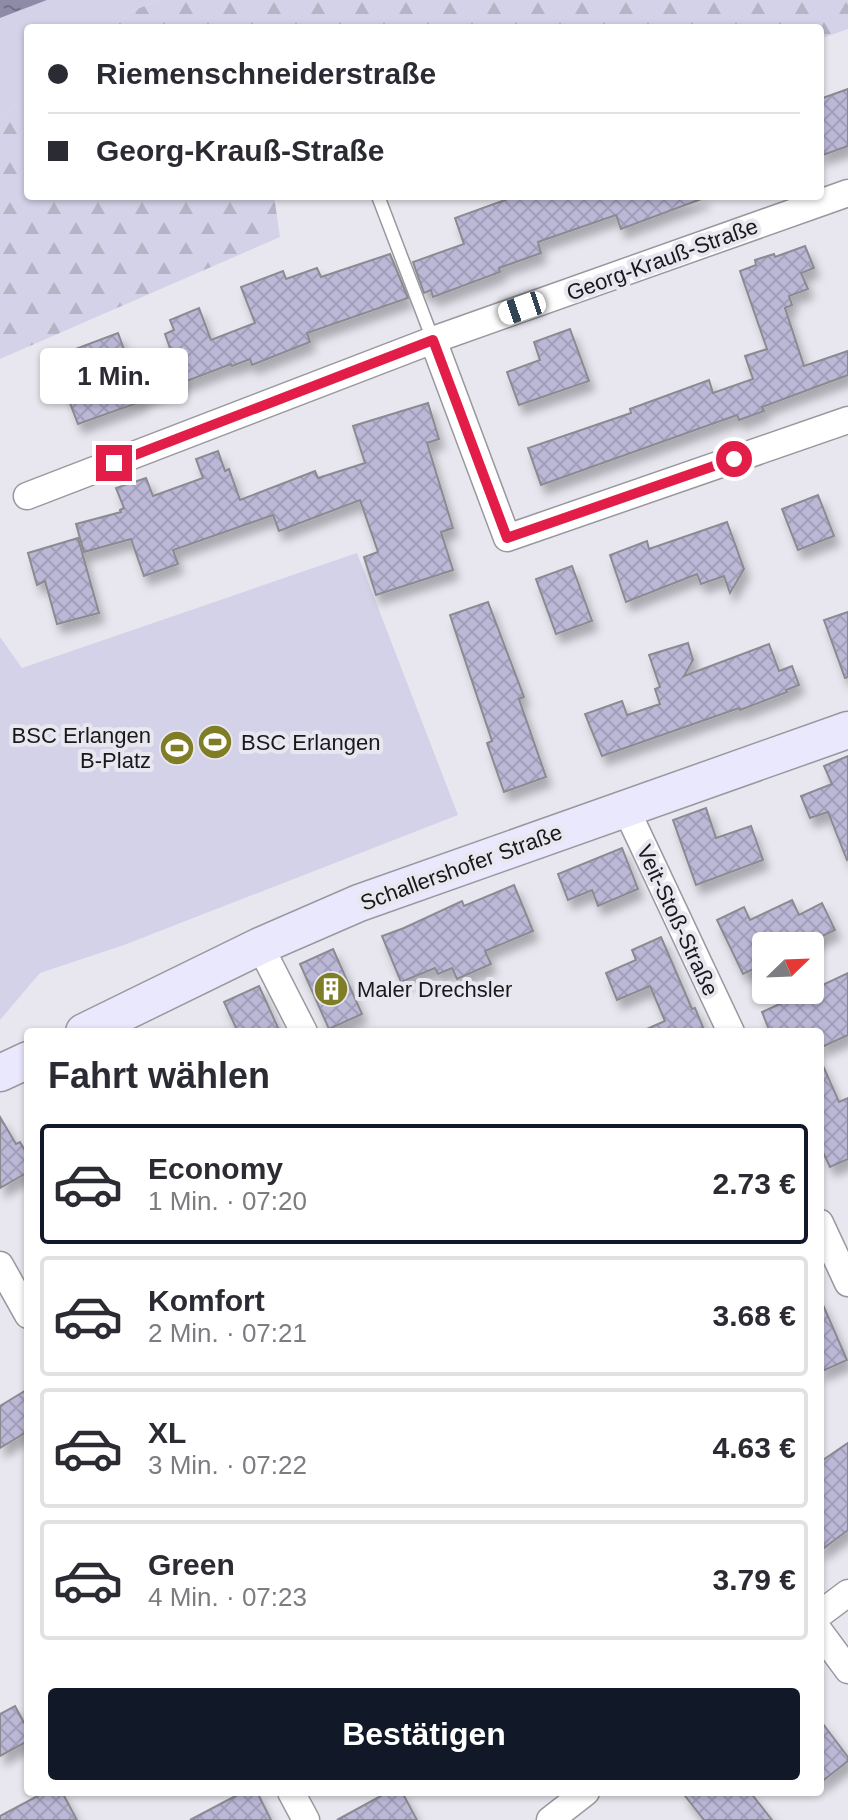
<!DOCTYPE html>
<html lang="de">
<meta charset="utf-8">
<style>
body{margin:0;font-family:Arial,sans-serif;background:#f7f7f7;color:#2b2b33;height:100vh;display:flex;flex-direction:column;font-size:30px;white-space:nowrap}
*{box-sizing:border-box;margin:0}
p{font-size:26px;color:#7c7c81}
.icon{flex:none;width:44px;height:44px;fill:none;stroke:currentColor;stroke-width:2;stroke-linecap:round;stroke-linejoin:round}
.map{position:relative;flex:1;overflow:hidden}
.details{position:absolute;left:24px;top:1028px;width:800px;height:768px;display:flex;flex-direction:column;background:#fff;border-radius:8px;box-shadow:0 2px 6px #0004}
.details>*{flex:none}
.guide{position:absolute;left:24px;top:24px;width:800px;height:176px;border-radius:8px;box-shadow:0 2px 6px #0004;display:grid;align-content:center;height:176px;padding:0 24px;background:#fff}
.needle{width:52px;rotate:67deg}
.buttons{position:absolute;left:752px;top:932px;display:grid;gap:16px}
.buttons a{display:grid;place-items:center;width:72px;height:72px;border-radius:8px;background:#fff;box-shadow:0 2px 6px #0004;font-size:40px}
.end{position:absolute;width:36px;height:36px;margin:-18px;border:10px solid #e11d48;background:#fff;box-shadow:0 0 0 4px #fff}
.from{border-radius:50%}
.bubble{position:absolute;height:56px;border-radius:8px;background:#fff;box-shadow:0 2px 6px #0004;font-size:26px;font-weight:700;line-height:56px;text-align:center}
.car{position:absolute;width:24px;height:48px;margin:-24px -12px;border-radius:10px;box-shadow:0 0 6px 2px #0007;background:linear-gradient(#fff 24%,#345 0 40%,#fff 0 76%,#345 0 86%,#fff 0)}
.guide b{display:flex;align-items:center;gap:28px;height:76px;font-size:30px}
.guide b+b{border-top:2px solid #e1e1e2}
.guide i{width:20px;height:20px;background:#2b2b33}
ul{padding:0;list-style:none}
li{display:flex;align-items:center;gap:24px;height:120px;margin:0 16px 12px;padding:0 8px;border:4px solid #e1e1e2;border-radius:8px}
li div{flex:1}
li b{display:block;font-size:30px}
li em{font-style:normal;font-weight:700}
li.on{border-color:#111827}
li>.icon{width:72px;height:72px;stroke-width:1.5}
h2{padding:0 24px;font-size:36px;line-height:96px}
.primary-button{display:flex;gap:16px;margin-top:auto;padding:16px 24px}
.primary-button a{flex:1;height:92px;border-radius:8px;background:#111827;color:#fff;font-size:32px;font-weight:700;line-height:92px;text-align:center}
.map>svg:first-child{display:block}
.grass{fill:#d3d2e8}
.forest{fill:url(#forest-firs)}
.water{fill:url(#water-ripples)}
.building{fill:url(#building-cross-hatch);stroke:#8b8a91;stroke-width:2;filter:url(#shadow)}
.lines{fill:none;stroke-linecap:round;stroke-linejoin:round}
.lane-casing{stroke:#99989f;stroke-width:15}
.street-casing{stroke:#99989f;stroke-width:29}
.secondary-casing{stroke:#99989f;stroke-width:39}
.lane{stroke:#fff;stroke-width:12}
.street{stroke:#fff;stroke-width:26}
.secondary{stroke:#eae8fd;stroke-width:36}
.route{stroke:#e11d48;stroke-width:10}
.labels{text-anchor:middle;stroke-width:8;stroke-linejoin:round;paint-order:stroke}
.street-label{font-size:22px;fill:#19191c;stroke:#e8e7ef}
.poi-label{font-size:22px;fill:#19191c;stroke:#e8e7ef;text-anchor:start}
</style>
<div class="map">
<svg width="848" height="1820" viewBox="0 0 848 1820">
<defs>
<pattern id="forest-firs" width="22" height="20" patternUnits="userSpaceOnUse" patternTransform="scale(2)"><rect width="22" height="20" fill="#d3d2e8"/><path d="M5 1l3.5 6h-7zM16 11l3.5 6h-7z" fill="#b5b4c6"/></pattern>
<pattern id="water-ripples" width="26" height="14" patternUnits="userSpaceOnUse" patternTransform="scale(2)"><rect width="26" height="14" fill="#8d8ba8"/><path d="M2 4q2-2 4 0t4 0M15 11q2-2 4 0t4 0" fill="none" stroke="#727188"/></pattern>
<pattern id="building-cross-hatch" width="8" height="8" patternUnits="userSpaceOnUse" patternTransform="scale(2)"><rect width="8" height="8" fill="#bbb8d7"/><path d="M0 0l8 8M0 8l8-8" fill="none" stroke="#a09eb8"/></pattern>
<filter id="shadow"><feDropShadow dx="5" dy="9" stdDeviation="4" flood-color="#0004"/></filter>
</defs>
<rect width="100%" height="100%" fill="#e8e7ef"/>
<g class="grass">
<path d="M47,0h113l-28,11 -20,17h-84v67l-28,23v-100z"/>
<path d="M357,553l101,262 -334,130 -84,28 -40,47v-383l22,31z"/>
</g>
<g class="forest">
<path d="M160,0h688v29l-28,10v-11h-708l20,-17z"/>
<path d="M28,95v101h246l6,41 -280,122v-241z"/>
</g>
<path class="water" d="M0,0h47l-47,18z"/>
<g class="building">
<path d="M848,89v57l-28,10v-57z"/>
<path d="M516,196h188v2l-83,31 -5,-14 -78,27 3,11 -42,15 1,4 -67,25 -2,-7 -7,3 -11,-31 51,-18 -9,-26z"/>
<path d="M805,246l9,22 -13,5 7,16 -19,7 3,9 -7,3 19,58 44,-15v24l-86,32 2,4 -25,9 -2,-5 -196,70 -13,-37 103,-35 -1,-4 79,-29 4,13 40,-14 -8,-23 22,-7 -27,-78 16,-6 -1,-5 19,-6 1,3z"/>
<path d="M390,254l18,44 -101,35 3,9 -58,23 -2,-6 -18,7 -1,-2 -89,34 1,3 -65,23 -13,-34 18,-7 -13,-32 48,-18 14,38 41,-14 -8,-23 9,-4 -4,-10 29,-12 12,32 44,-17 -14,-36 42,-16 3,8 31,-11 4,9z"/>
<path d="M570,329l19,52 -70,24 -12,-33 33,-12 -6,-18z"/>
<path d="M428,403l11,36 -12,4 26,85 -12,4 12,38 -77,25 -12,-38 14,-5 -18,-52 -81,31 -6,-16 -100,35 5,14 -34,12 -13,-37 -47,13 -8,-28 45,-12 -1,-2 4,-2 -8,-20 30,-10 7,18 50,-18 -7,-19 22,-8 7,20 4,-2 11,31 75,-29 3,7 47,-15 -12,-37z"/>
<path d="M818,495l16,41 -36,14 -16,-41z"/>
<path d="M727,522l17,47 -14,24 -6,-17 -23,8 -4,-10 -71,28 -16,-47 37,-14 2,8z"/>
<path d="M78,538l21,75 -42,11 -12,-43 -8,4 -9,-32z"/>
<path d="M572,566l20,55 -36,13 -20,-55z"/>
<path d="M488,602l36,95 -5,2 27,78 -42,15 -17,-49 5,-2 -42,-126z"/>
<path d="M848,612v65l-3,1 -21,-58z"/>
<path d="M688,643l5,17 -9,16 85,-32 10,27 13,-5 7,19 -13,5 1,2 -47,18 -1,-2 -137,48 -17,-42 37,-13 5,14 33,-11 -5,-15 5,-2 -11,-32z"/>
<path d="M848,756v103l-1,1 -19,-48 -18,6 -9,-22 31,-12 -8,-18z"/>
<path d="M706,808l10,30 35,-12 12,34 -67,25 -23,-65z"/>
<path d="M622,848l16,41 -40,17 -6,-16 -24,10 -10,-26z"/>
<path d="M514,885l19,46 -48,20 6,13 -34,15 -5,-11 -14,6 -3,-6 -34,14 -19,-46 22,-8 58,-27 2,5z"/>
<path d="M792,900l7,15 23,-12 13,27 -33,16h-36v17l-23,11 -26,-54 27,-13 6,13z"/>
<path d="M661,937l31,72 3,-1 10,24h-65l25,-11 -15,-35 -33,14 -11,-27 30,-13 -4,-10z"/>
<path d="M333,949l29,65 -33,15 -29,-65z"/>
<path d="M848,973v62l-28,13v-16h-50l-8,-20 29,-13 -4,-9h25z"/>
<path d="M259,986l21,46h-42l-14,-30z"/>
<path d="M820,1059l19,43 9,-4v61l-18,8 -10,-21z"/>
<path d="M0,1117l16,27 4,-2 8,14v16l-28,16z"/>
<path d="M820,1298l27,62 -27,12z"/>
<path d="M28,1389v42l-28,17v-42z"/>
<path d="M848,1443v87l-28,21v-89z"/>
<path d="M15,1706l13,24v11l-28,15v-42z"/>
<path d="M820,1720l28,37v4l-28,22z"/>
<path d="M45,1792h17l15,28h-77v-4z"/>
<path d="M243,1792h14l14,28h-81z"/>
<path d="M388,1792h14l15,28h-80z"/>
<path d="M682,1792h68l22,28h-68z"/>
</g>
<g class="lines">
<g class="lane-casing">
<path id="lane" d="M378,196l55,144"/>
</g>
<g class="street-casing">
<g id="street">
<path d="M433,340l74,198 341,-118"/>
<path d="M27,496l406,-156 415,-147"/>
<path d="M626,809l105,223"/>
<path d="M260,946l44,86"/>
<path d="M820,1223l28,60"/>
<path d="M0,1265l28,50"/>
<path d="M820,1614l28,-21"/>
<path d="M820,1632l28,38"/>
<path d="M291,1792l15,28"/>
<path d="M550,1820l36,-28"/>
</g>
</g>
<g class="secondary-casing">
<g id="secondary">
<path d="M84,1032l176,-86 99,-43 489,-173"/>
<path d="M0,1073l28,-13"/>
</g>
</g>
<use href="#lane" class="lane"/>
<use href="#street" class="street"/>
<use href="#secondary" class="secondary"/>
</g>
<g class="lines">
<path class="route" d="M114,463l319,-123 74,198 227,-79"/>
</g>
<defs>
<g id="stadium-disc" transform="scale(1.8)"><circle r="9.5" fill="#7f7e26" stroke="#e8e7ef"/><path d="M0-5a6.5 5 0 1 0 0 10a6.5 5 0 1 0 0-10ZM-3.5-1.8h7v3.6h-7Z" fill="#fff"/></g>
<g id="building-disc" transform="scale(1.8)"><circle r="9.5" fill="#7f7e26" stroke="#e8e7ef"/><path d="M-4-6H4V6H1V3H-1V6H-4ZM-2.5-4.3h1.7v1.8h-1.7ZM.8-4.3h1.7v1.8H.8ZM-2.5-1h1.7V.8h-1.7ZM.8-1h1.7V.8H.8Z" fill="#fff"/></g>
</defs>
<g fill-rule="evenodd">
<use href="#stadium-disc" x="215" y="742"/>
<use href="#stadium-disc" x="177" y="748"/>
<use href="#building-disc" x="331" y="989"/>
</g>
<g class="labels">
<g class="street-label">
<text transform="translate(662 259) rotate(-20)" y="8">Georg-Krauß-Straße</text>
<text transform="translate(461 867) rotate(-20)" y="8">Schallershofer Straße</text>
<text transform="translate(678 920) rotate(65)" y="8">Veit-Stoß-Straße</text>
</g>
<g class="poi-label">
<text x="151" y="743" text-anchor="end">BSC Erlangen<tspan x="151" dy="25">B-Platz</tspan></text>
<text x="241" y="750">BSC Erlangen</text>
<text x="357" y="997">Maler Drechsler</text>
</g>
</g>
</svg>
<div class="buttons">
<a><svg class="needle" viewBox="-14 -14 28 28"><path d="M0-13l5 13h-10z" fill="#e53935"/><path d="M0 13l5-13h-10z" fill="#7c7c81"/></svg></a>
</div>
<i class="end from" style="left:734px;top:459px"></i>
<i class="end" style="left:114px;top:463px"></i>
<div class="bubble" style="left:40px;top:348px;width:148px">1 Min.</div>
<i class="car" style="left:522px;top:308px;rotate:251deg"></i>
<div class="guide">
<b><i class="from"></i>Riemenschneiderstraße</b>
<b><i></i>Georg-Krauß-Straße</b>
</div>
<section class="details">
<h2>Fahrt wählen</h2>
<ul>
<li class="on"><svg class="icon" aria-label="car" viewBox="0 0 24 24"><path d="M5 17H2v-5l4-1 3-4h7l3 4 3 1v5h-3M9 17h6M6 11h13"/><circle cx="7" cy="17" r="2"/><circle cx="17" cy="17" r="2"/></svg><div><b>Economy</b><p>1 Min. · 07:20</p></div><em>2.73 €</em></li>
<li><svg class="icon" aria-label="car" viewBox="0 0 24 24"><path d="M5 17H2v-5l4-1 3-4h7l3 4 3 1v5h-3M9 17h6M6 11h13"/><circle cx="7" cy="17" r="2"/><circle cx="17" cy="17" r="2"/></svg><div><b>Komfort</b><p>2 Min. · 07:21</p></div><em>3.68 €</em></li>
<li><svg class="icon" aria-label="car" viewBox="0 0 24 24"><path d="M5 17H2v-5l4-1 3-4h7l3 4 3 1v5h-3M9 17h6M6 11h13"/><circle cx="7" cy="17" r="2"/><circle cx="17" cy="17" r="2"/></svg><div><b>XL</b><p>3 Min. · 07:22</p></div><em>4.63 €</em></li>
<li><svg class="icon" aria-label="car" viewBox="0 0 24 24"><path d="M5 17H2v-5l4-1 3-4h7l3 4 3 1v5h-3M9 17h6M6 11h13"/><circle cx="7" cy="17" r="2"/><circle cx="17" cy="17" r="2"/></svg><div><b>Green</b><p>4 Min. · 07:23</p></div><em>3.79 €</em></li>
</ul>
<div class="primary-button"><a>Bestätigen</a></div>
</section>
</div>
